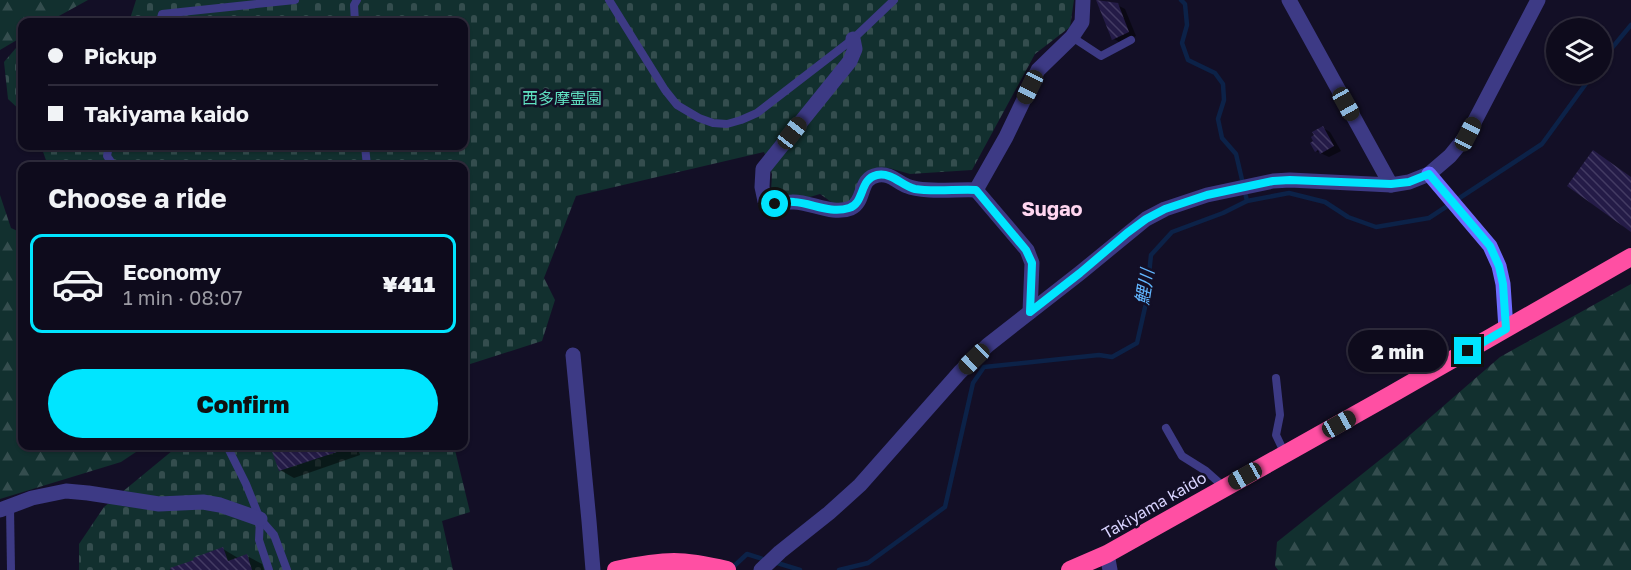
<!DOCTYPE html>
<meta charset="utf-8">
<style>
body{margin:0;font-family:"Golos Text","Noto Sans JP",sans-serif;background:#1c1929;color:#f1f3f6;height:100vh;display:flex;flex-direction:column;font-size:22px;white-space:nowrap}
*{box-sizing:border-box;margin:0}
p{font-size:20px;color:#9b9ba3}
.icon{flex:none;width:33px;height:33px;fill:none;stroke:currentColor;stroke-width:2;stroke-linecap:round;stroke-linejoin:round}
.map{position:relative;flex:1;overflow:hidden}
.drawer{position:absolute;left:18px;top:162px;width:450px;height:288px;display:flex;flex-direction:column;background:#0e0b1c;border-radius:12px;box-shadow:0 2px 4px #0004,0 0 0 2px #2e2b3b}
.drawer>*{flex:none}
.top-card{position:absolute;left:18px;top:18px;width:450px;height:132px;border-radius:12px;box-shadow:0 2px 4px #0004,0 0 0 2px #2e2b3b;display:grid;align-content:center;height:132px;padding:0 30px;background:#0e0b1c}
.buttons{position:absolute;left:1546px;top:18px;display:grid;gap:12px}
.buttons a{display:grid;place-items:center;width:66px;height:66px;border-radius:50%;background:#0e0b1c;box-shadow:0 2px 4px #0004,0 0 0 2px #2e2b3b;font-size:30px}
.end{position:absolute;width:27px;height:27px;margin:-14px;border:8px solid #00e5ff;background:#111;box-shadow:0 0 0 3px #111}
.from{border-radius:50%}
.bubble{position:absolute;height:42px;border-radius:21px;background:#0e0b1c;box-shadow:0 2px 4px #0004,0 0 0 2px #2e2b3b;font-size:20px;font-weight:800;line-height:42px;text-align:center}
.car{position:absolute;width:18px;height:36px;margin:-18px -9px;border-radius:8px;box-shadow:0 0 4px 2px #0007;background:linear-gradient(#222 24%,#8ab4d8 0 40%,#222 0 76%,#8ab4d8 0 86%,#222 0)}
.top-card b{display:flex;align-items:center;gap:21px;height:57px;font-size:22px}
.top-card b+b{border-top:2px solid #2e2b3b}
.top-card i{width:15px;height:15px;background:#f1f3f6}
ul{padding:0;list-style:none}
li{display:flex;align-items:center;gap:18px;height:99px;margin:0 12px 9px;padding:0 18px;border:3px solid #2e2b3b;border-radius:12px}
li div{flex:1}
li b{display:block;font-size:22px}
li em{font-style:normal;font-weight:800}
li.on{border-color:#00e5ff}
li>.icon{width:54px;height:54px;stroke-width:1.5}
h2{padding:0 30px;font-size:27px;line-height:72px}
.button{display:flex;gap:12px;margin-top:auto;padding:12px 30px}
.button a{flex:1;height:69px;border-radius:36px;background:#00e5ff;color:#111;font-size:24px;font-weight:800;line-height:69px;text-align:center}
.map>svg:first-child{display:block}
.forest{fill:url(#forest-firs)}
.cemetery{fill:url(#cemetery-stones)}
.shadow{fill:#0007}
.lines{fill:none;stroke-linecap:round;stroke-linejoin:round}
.stream{stroke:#0c2248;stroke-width:4.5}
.building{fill:url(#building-back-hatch)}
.lane{stroke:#3d3a85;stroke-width:8}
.street{stroke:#3d3a85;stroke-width:15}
.secondary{stroke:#6f6bff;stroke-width:15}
.highway{stroke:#ff4fa3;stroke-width:18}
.route{stroke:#00e5ff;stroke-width:8}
.labels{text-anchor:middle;stroke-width:5;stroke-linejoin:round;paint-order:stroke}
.park-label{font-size:16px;fill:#5fe0c0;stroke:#130f26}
.street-label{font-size:16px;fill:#d9d4ff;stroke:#130f26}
.water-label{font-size:18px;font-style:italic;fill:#62b6ff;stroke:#130f26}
.quarter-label{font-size:20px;font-weight:bold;fill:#ffd6f0;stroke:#130f26}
</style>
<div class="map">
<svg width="1631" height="570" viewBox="0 0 1631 570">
<defs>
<pattern id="forest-firs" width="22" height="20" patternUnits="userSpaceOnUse" patternTransform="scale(1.5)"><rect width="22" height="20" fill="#12302f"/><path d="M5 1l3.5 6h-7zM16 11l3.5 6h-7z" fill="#344d4e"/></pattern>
<pattern id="cemetery-stones" width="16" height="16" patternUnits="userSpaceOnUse" patternTransform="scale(1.5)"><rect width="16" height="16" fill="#12302f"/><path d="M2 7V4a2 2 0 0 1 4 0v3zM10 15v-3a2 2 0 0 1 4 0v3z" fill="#344d4e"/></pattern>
<pattern id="building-back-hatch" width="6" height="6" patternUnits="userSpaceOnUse" patternTransform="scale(1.5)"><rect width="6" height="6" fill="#241b47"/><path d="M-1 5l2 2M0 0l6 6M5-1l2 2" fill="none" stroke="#433b63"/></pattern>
</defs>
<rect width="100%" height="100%" fill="#130f26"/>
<g class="forest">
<path d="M0,0h88l-40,22h-26v15l-22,13z"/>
<path d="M0,195l11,33 11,5v213h123l-24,16 -121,37z"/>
<path d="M1631,284v286h-353l-3,-4 2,-24 119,-95 104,-90z"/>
</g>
<g class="cemetery">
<path d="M136,0h938l-4,27 -35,27 -63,116 -62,4 -21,-6 -24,10 -8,20 -20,8 -17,-12 -17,5 -22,1 -10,-9 1,-17 -8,-22 -188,44 -32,82 11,22 -13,41 -78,25v-200h-416l-7,-20h423v-124h-335z"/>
<path d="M22,41v71l-14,-13 -4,-37z"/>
<path d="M178,446h276l16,66 -28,9 11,49h-374v-26l25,-37z"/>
</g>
<g class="shadow">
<path d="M1117,5l8,4 11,27 -15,7 -7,-4z"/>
<path d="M1323,128l7,4 11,19 -12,6 -13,-6z"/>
<path d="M272,446h85l3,9 -66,23 -14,-8z"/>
<path d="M223,549l15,9 9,-2 15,8 2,6h-95l27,-9z"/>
</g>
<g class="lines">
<g class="stream">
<path d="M1181,0l4,4 2,21 -5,18 6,17 27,13 8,11 1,16 -6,19 4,19 14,16 11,47"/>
<path d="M1602,60l29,-35"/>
<path d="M774,562l26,8"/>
<path d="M732,568l15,-14 19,6"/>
<path d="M839,570l29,-7 77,-56 28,-124 11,-16 115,-12 13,2 25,-14 9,-40 5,-48 21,-23 51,-19 24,-12 42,-8 36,9 23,15 28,10 53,-9 113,-74 51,-70"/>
</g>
</g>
<g class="building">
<path d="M1096,0l22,3 11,29 -17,8z"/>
<path d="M1323,126l11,20 -14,8 -2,-4 -3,2 -5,-9 3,-2 -2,-4 3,-2 -2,-3z"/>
<path d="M1593,150l38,27v55l-64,-46z"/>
<path d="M270,446h78l1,2 -70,23z"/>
<path d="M223,547l5,14 19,-7 5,16h-81l-1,-2 24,-8 -1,-2z"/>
</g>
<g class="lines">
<g class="lane">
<path d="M609,0l56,90 12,15 22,13 14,5 14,1 14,-4 16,-7 96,-74 41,-39"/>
<path d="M160,22l2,-8 133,-14"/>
<path d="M355,22l-1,-17 3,-5"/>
<path d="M1072,37l29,19 30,-16"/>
<path d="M109,146l-2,10 7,10"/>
<path d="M365,146l2,20"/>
<path d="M1276,378l4,37 -4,20 9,19"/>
<path d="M1166,428l16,28 24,15 18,16"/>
<path d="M227,446l19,38 14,35 14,16 13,35"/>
<path d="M10,506l1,64"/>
<path d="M260,519l-1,21 10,30"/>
</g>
<g class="street">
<path d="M1289,0l102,185"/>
<path d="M853,39l2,10 -5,12 -87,108 -1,18 3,14c11,3 15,1 27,1 18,-1 40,14 59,6 15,-7 7,-30 27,-33 13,-2 18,7 29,11 16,7 51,3 69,4"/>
<path d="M1030,312l2,-49 -5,-13 -51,-60 30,-53 32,-67 34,-33 10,-15 1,-22"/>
<path d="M573,355l16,166 4,49"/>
<path d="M0,510l32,-12 34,-7 22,2 71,11 44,-2 17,3 40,14"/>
<path d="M1107,554l3,16"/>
<path d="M761,570l19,-18 49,-39 31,-28 100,-113 28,-27 92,-72 66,-54 19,-10 42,-14 66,-14 17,-1 101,5 18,-3 20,-8 21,-18 18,-22 70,-134"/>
</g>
<path class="secondary" d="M1429,174l61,72 9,20 4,18 3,45"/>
<g class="highway">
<path d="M616,570c19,-4 39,-8 58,-8 18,0 36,4 53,8"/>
<path d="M1070,570l37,-16 285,-160 239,-137"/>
</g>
</g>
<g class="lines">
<path class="route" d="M775,204c6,-1 13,-3 19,-2 18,1 36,12 55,6 16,-5 10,-29 28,-33 15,-3 25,11 38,14 16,3 44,0 61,1l50,60 6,13 -2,49 50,-39 47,-40 19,-14 19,-10 42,-14 66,-14 17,-1 101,4 18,-2 20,-8 61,72 9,20 4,18 3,45 -38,22"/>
</g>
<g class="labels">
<g class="park-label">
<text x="562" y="104">西多摩霊園</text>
</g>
<g class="street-label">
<text transform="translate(1154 505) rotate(-30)" y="6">Takiyama kaido</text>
</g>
<g class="water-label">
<text transform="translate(1145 287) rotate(-81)" y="6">鯉川</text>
</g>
<g class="quarter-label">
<text x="1052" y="216">Sugao</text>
</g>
</g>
</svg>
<div class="buttons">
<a><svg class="icon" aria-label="layers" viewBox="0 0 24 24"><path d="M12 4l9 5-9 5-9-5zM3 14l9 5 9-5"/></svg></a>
</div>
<i class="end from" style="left:775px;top:204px"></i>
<i class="end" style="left:1468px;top:351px"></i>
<div class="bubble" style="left:1348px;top:330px;width:99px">2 min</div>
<i class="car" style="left:1030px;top:87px;rotate:206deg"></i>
<i class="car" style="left:1346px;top:104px;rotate:151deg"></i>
<i class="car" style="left:792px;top:133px;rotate:38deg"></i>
<i class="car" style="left:1468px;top:134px;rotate:27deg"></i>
<i class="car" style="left:974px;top:359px;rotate:226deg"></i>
<i class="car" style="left:1339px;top:424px;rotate:61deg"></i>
<i class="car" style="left:1245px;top:476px;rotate:241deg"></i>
<div class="top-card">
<b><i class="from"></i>Pickup</b>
<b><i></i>Takiyama kaido</b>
</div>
<section class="drawer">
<h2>Choose a ride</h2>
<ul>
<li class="on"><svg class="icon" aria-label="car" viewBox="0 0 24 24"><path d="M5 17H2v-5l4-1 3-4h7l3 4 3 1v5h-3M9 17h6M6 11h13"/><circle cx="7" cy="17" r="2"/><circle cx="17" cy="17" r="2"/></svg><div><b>Economy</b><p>1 min · 08:07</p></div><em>¥411</em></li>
</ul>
<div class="button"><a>Confirm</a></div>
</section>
</div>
